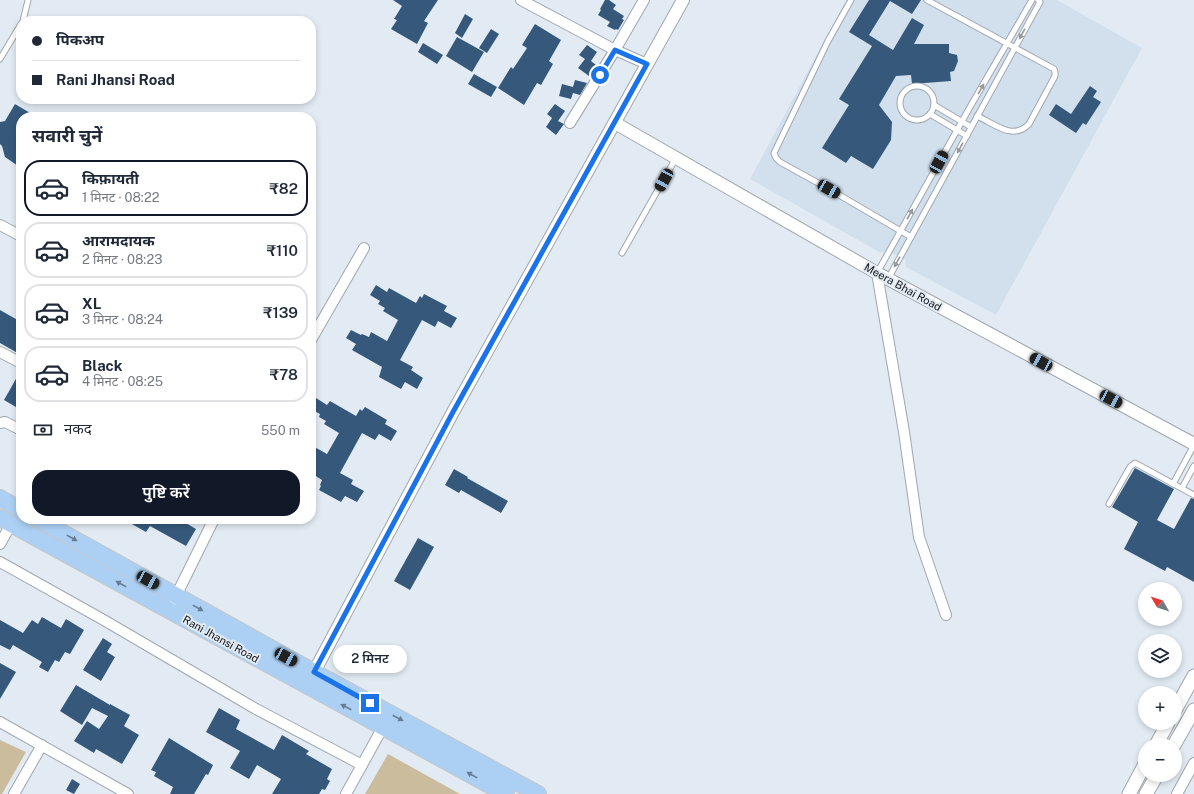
<!DOCTYPE html>
<html lang="hi">
<meta charset="utf-8">
<style>
body{margin:0;font-family:"Public Sans","Noto Sans Devanagari",sans-serif;background:#f2f2f3;color:#1f2937;height:100vh;display:flex;flex-direction:column;font-size:15px;white-space:nowrap}
*{box-sizing:border-box;margin:0}
p{font-size:13px;color:#747a83}
.icon{flex:none;width:22px;height:22px;fill:none;stroke:currentColor;stroke-width:2;stroke-linecap:round;stroke-linejoin:round}
.map{position:relative;flex:1;overflow:hidden}
.side{position:absolute;left:16px;top:112px;width:300px;height:412px;display:flex;flex-direction:column;background:#fff;border-radius:16px;box-shadow:0 2px 6px #0003}
.side>*{flex:none}
.guide{position:absolute;left:16px;top:16px;width:300px;height:88px;border-radius:16px;box-shadow:0 2px 6px #0003;display:grid;align-content:center;height:88px;padding:0 16px;background:#fff}
.needle{width:26px;rotate:309deg}
.buttons{position:absolute;left:1138px;top:582px;display:grid;gap:8px}
.buttons a{display:grid;place-items:center;width:44px;height:44px;border-radius:50%;background:#fff;box-shadow:0 2px 6px #0003;font-size:20px}
.end{position:absolute;width:18px;height:18px;margin:-9px;border:5px solid #1a73e8;background:#fff;box-shadow:0 0 0 2px #fff}
.from{border-radius:50%}
.bubble{position:absolute;height:28px;border-radius:14px;background:#fff;box-shadow:0 2px 6px #0003;font-size:13px;font-weight:600;line-height:28px;text-align:center}
.car{position:absolute;width:12px;height:24px;margin:-12px -6px;border-radius:5px;box-shadow:0 0 3px 1px #0007;background:linear-gradient(#222 24%,#8ab4d8 0 40%,#222 0 76%,#8ab4d8 0 86%,#222 0)}
.guide b{display:flex;align-items:center;gap:14px;height:38px;font-size:15px}
.guide b+b{border-top:1px solid #e0e1e3}
.guide i{width:10px;height:10px;background:#1f2937}
ul{padding:0;list-style:none}
li{display:flex;align-items:center;gap:12px;height:56px;margin:0 8px 6px;padding:0 8px;border:2px solid #e0e1e3;border-radius:16px}
li div{flex:1}
li b{display:block;font-size:15px}
li em{font-style:normal;font-weight:600}
li.on{border-color:#111827}
li>.icon{width:36px;height:36px;stroke-width:1.5}
h2{padding:0 16px;font-size:18px;line-height:48px}
.pay{display:flex;align-items:center;gap:10px;height:44px;padding:0 16px;font-size:15px}
.pay p{margin-inline-start:auto}
.primary-button{display:flex;gap:8px;margin-top:auto;padding:8px 16px}
.primary-button a{flex:1;height:46px;border-radius:16px;background:#111827;color:#fff;font-size:16px;font-weight:600;line-height:46px;text-align:center}
.map>svg:first-child{display:block}
.built{fill:#d2e0ee}
.green{fill:#ccbc9e}
.building{fill:#36597b}
.lines{fill:none;stroke-linecap:round;stroke-linejoin:round}
.service-casing{stroke:#9fa7ae;stroke-width:7}
.minor-casing{stroke:#9fa7ae;stroke-width:12}
.tertiary-casing{stroke:#9fa7ae;stroke-width:14}
.secondary-casing{stroke:#9fa7ae;stroke-width:15}
.trunk-casing{stroke:#c7c7c8;stroke-width:18}
.service{stroke:#fff;stroke-width:5}
.minor{stroke:#fff;stroke-width:10}
.tertiary{stroke:#fff;stroke-width:12}
.secondary{stroke:#fff;stroke-width:13}
.trunk{stroke:#acd0f4;stroke-width:16}
.oneway{fill:#959798}
.oneway2{fill:#687d91}
.route{stroke:#1a73e8;stroke-width:5}
.labels{text-anchor:middle;stroke-width:4;stroke-linejoin:round;paint-order:stroke}
.street-label{font-size:11px;fill:#141719;stroke:#e2ebf3}
</style>
<div class="map">
<svg width="1194" height="794" viewBox="0 0 1194 794">
<rect width="100%" height="100%" fill="#e2ebf3"/>
<path class="built" d="M846,0h211l85,48 -146,267 -90,-48 -1,-7 -17,-9 -7,2 -131,-74z"/>
<g class="green">
<path d="M0,740l26,12 -24,42h-2z"/>
<path d="M388,754l72,40h-95z"/>
</g>
<g class="building">
<path d="M393,0h45l-14,21 4,2 -11,21 -26,-15 6,-9 -3,-1 8,-13z"/>
<path d="M605,0h4l7,5 -3,4 11,7 -2,3 2,1 -6,10 -2,-1 -1,1 -8,-4 3,-4 -12,-7 3,-5 -1,-1z"/>
<path d="M869,0h52l-9,14 -22,-13 -21,34 24,15 19,-32 12,7 -10,19h35v9l8,2 1,6 -4,10 -4,1 1,9 -39,3 -1,-9 -15,1 -17,29 13,17 -1,18 -18,29 -22,-13 -5,7 -24,-15 27,-43 -10,-6 33,-53 -23,-14z"/>
<path d="M465,14l8,5 -11,19 -7,-5z"/>
<path d="M535,24l26,16 -12,21 4,3 -12,21 -4,-2 -13,22 -26,-17 13,-21 2,2 14,-21 -5,-3z"/>
<path d="M491,29l8,5 -12,19 -8,-5z"/>
<path d="M457,37l27,15 -12,20 -26,-16z"/>
<path d="M423,43l20,12 -6,9 -19,-12z"/>
<path d="M587,45l10,7 -6,9 5,4 -7,11 -11,-8 7,-9 -6,-4z"/>
<path d="M474,74l23,13 -6,10 -23,-13z"/>
<path d="M575,80l12,3 -7,12 -7,-2 -2,6 -12,-3 3,-12 11,3z"/>
<path d="M1090,86l7,5 -4,6 8,5 -15,23 -3,-2 -7,10 -27,-18 7,-11 15,10z"/>
<path d="M15,104l22,13h-16v51l-16,-11 -3,-11 -2,-2v-22l5,-1z"/>
<path d="M555,104l10,7 -7,10 6,3 -8,11 -10,-8 6,-9 -5,-4z"/>
<path d="M376,285l11,7 2,-4 27,15 4,-7 2,2 2,-4 23,12 -3,5 13,7 -6,10 -13,-7 -3,6 -13,-7 -22,40 13,7 -2,3 12,8 -6,11 -12,-7 -4,7 -22,-12 3,-10 -30,-17 4,-6 -10,-6 5,-8 10,5 1,-1 7,3 2,-5 16,9 11,-21 -15,-9 2,-3 -7,-4 2,-3 -10,-6z"/>
<path d="M0,310l21,12v33l-21,-12z"/>
<path d="M21,370v40l-17,-10z"/>
<path d="M316,398l11,7 3,-4 26,15 4,-7 2,2 3,-4 22,13 -2,4 12,7 -6,10 -12,-7 -4,6 -13,-7 -22,40 13,7 -2,4 13,7 -7,11 -12,-6 -4,6 -22,-12 2,-4 -1,-1 2,-5 -11,-7v-28l16,9 12,-21 -15,-9 2,-3 -7,-4 1,-3 -9,-5z"/>
<path d="M1135,468l39,21 -17,31 17,9 17,-31 3,1v83l-27,-15 -2,4 -41,-22 14,-27 -26,-15z"/>
<path d="M454,469l14,8 -1,1 41,23 -7,12 -40,-23 -2,3 -14,-8z"/>
<path d="M123,519h56l17,10 -10,17 -36,-20 -4,6z"/>
<path d="M418,538l16,9 -24,43 -16,-9z"/>
<path d="M42,617l19,11 5,-9 18,11 -14,24 -5,-2 -6,10 -4,-2 -7,12 -9,-5 3,-5 -29,-17 -3,5 -10,-5v-25l23,13 9,-13 6,4z"/>
<path d="M103,638l9,6 -5,8 8,5 -14,24 -18,-11z"/>
<path d="M0,663l16,9 -16,27z"/>
<path d="M76,685l34,20v-1l20,11 -6,11 15,9 -17,29 -26,-15 -2,4 -20,-12 13,-20 12,8 9,-13 -16,-8 -10,17 -22,-14z"/>
<path d="M219,708l21,12 -4,9 38,21 8,-15 27,16 -3,3 26,15 -5,10 3,2 -5,9 -3,-1 -3,5h-47l9,-15 -24,-14 -8,14 -19,-11 10,-17 -34,-19z"/>
<path d="M169,738l44,27 -5,10 -2,-1 -12,20h-24l3,-7 -19,-11 2,-4 -5,-2z"/>
<path d="M72,779l8,5 -6,10 -8,-4z"/>
</g>
<g class="lines">
<g class="service-casing">
<g id="service">
<path d="M851,0l-23,41 -54,112 2,5 4,4 49,27 82,48"/>
<path d="M927,0l127,69 1,3v4l-26,48c-16,17 -34,0 -52,-8"/>
<path d="M23,21l5,-21"/>
<path d="M0,59l21,-35"/>
<circle cx="917" cy="103" r="17"/>
<path d="M934,105l37,22"/>
<path d="M930,114l37,22"/>
<path d="M622,253l54,-95"/>
<path d="M877,273l93,-166 62,-107"/>
<path d="M888,279l152,-277 -2,-2"/>
<path d="M1173,484l21,-39"/>
<path d="M1182,488l12,-22"/>
<path d="M1109,504l21,-37 5,-4 59,32"/>
</g>
</g>
<g class="minor-casing">
<g id="minor">
<path d="M521,0l94,50 32,14"/>
<path d="M570,123l45,-73 29,-50"/>
<path d="M0,225l21,11"/>
<path d="M877,273l27,159 15,105 27,78"/>
<path d="M311,340l53,-92"/>
<path d="M0,352l21,11"/>
<path d="M0,423l5,-1 16,8"/>
<path d="M0,544l11,-20"/>
<path d="M0,562l102,57 154,90 106,56"/>
<path d="M174,600l40,-81"/>
<path d="M0,722l128,72"/>
<path d="M14,794l28,-49"/>
<path d="M346,794l37,-67"/>
<path d="M1177,794l17,-31"/>
</g>
</g>
<g class="tertiary-casing">
<g id="tertiary">
<path d="M615,123l262,150 317,171"/>
<path d="M314,672l139,-260 230,-412"/>
</g>
</g>
<g class="secondary-casing">
<g id="secondary">
<path d="M1175,710l19,-34"/>
<path d="M1156,745l12,-22"/>
<path d="M1174,745l20,-35"/>
<path d="M1129,794l16,-30"/>
<path d="M1146,794l11,-19"/>
</g>
</g>
<g class="trunk-casing">
<g id="trunk">
<path d="M0,498l21,12"/>
<path d="M0,518l506,276"/>
<path d="M38,519l276,153 224,122"/>
</g>
</g>
<use href="#service" class="service"/>
<use href="#minor" class="minor"/>
<use href="#tertiary" class="tertiary"/>
<use href="#secondary" class="secondary"/>
<use href="#trunk" class="trunk"/>
</g>
<defs><path id="oneway-solid" d="M-6-.8H1V-3.2L6.5 0L1 3.2V.8H-6Z"/></defs>
<g class="oneway">
<use href="#oneway-solid" transform="translate(1022 34) rotate(119)"/>
<use href="#oneway-solid" transform="translate(981 89) rotate(-60)"/>
<use href="#oneway-solid" transform="translate(960 148) rotate(119)"/>
<use href="#oneway-solid" transform="translate(910 214) rotate(-61)"/>
<use href="#oneway-solid" transform="translate(897 262) rotate(119)"/>
</g>
<g class="oneway2">
<use href="#oneway-solid" transform="translate(72 538) rotate(29)"/>
<use href="#oneway-solid" transform="translate(121 584) rotate(-151)"/>
<use href="#oneway-solid" transform="translate(198 608) rotate(29)"/>
<use href="#oneway-solid" transform="translate(346 707) rotate(-152)"/>
<use href="#oneway-solid" transform="translate(398 718) rotate(28)"/>
<use href="#oneway-solid" transform="translate(472 775) rotate(-151)"/>
</g>
<g class="lines">
<path class="route" d="M370,703l-56,-31 139,-260 194,-348 -32,-14 -15,25"/>
</g>
<g class="labels">
<g class="street-label">
<text transform="translate(903 287) rotate(29)" y="4">Meera Bhai Road</text>
<text transform="translate(221 639) rotate(29)" y="4">Rani Jhansi Road</text>
</g>
</g>
</svg>
<div class="buttons">
<a><svg class="needle" viewBox="-14 -14 28 28"><path d="M0-13l5 13h-10z" fill="#e53935"/><path d="M0 13l5-13h-10z" fill="#747a83"/></svg></a>
<a><svg class="icon" aria-label="layers" viewBox="0 0 24 24"><path d="M12 4l9 5-9 5-9-5zM3 14l9 5 9-5"/></svg></a>
<a>+</a>
<a>−</a>
</div>
<i class="end from" style="left:600px;top:75px"></i>
<i class="end" style="left:370px;top:703px"></i>
<div class="bubble" style="left:333px;top:645px;width:74px">2 मिनट</div>
<i class="car" style="left:939px;top:162px;rotate:29deg"></i>
<i class="car" style="left:664px;top:180px;rotate:209deg"></i>
<i class="car" style="left:829px;top:189px;rotate:120deg"></i>
<i class="car" style="left:1041px;top:362px;rotate:299deg"></i>
<i class="car" style="left:1111px;top:399px;rotate:118deg"></i>
<i class="car" style="left:148px;top:580px;rotate:119deg"></i>
<i class="car" style="left:286px;top:657px;rotate:119deg"></i>
<div class="guide">
<b><i class="from"></i>पिकअप</b>
<b><i></i>Rani Jhansi Road</b>
</div>
<section class="side">
<h2>सवारी चुनें</h2>
<ul>
<li class="on"><svg class="icon" aria-label="car" viewBox="0 0 24 24"><path d="M5 17H2v-5l4-1 3-4h7l3 4 3 1v5h-3M9 17h6M6 11h13"/><circle cx="7" cy="17" r="2"/><circle cx="17" cy="17" r="2"/></svg><div><b>किफ़ायती</b><p>1 मिनट · 08:22</p></div><em>₹82</em></li>
<li><svg class="icon" aria-label="car" viewBox="0 0 24 24"><path d="M5 17H2v-5l4-1 3-4h7l3 4 3 1v5h-3M9 17h6M6 11h13"/><circle cx="7" cy="17" r="2"/><circle cx="17" cy="17" r="2"/></svg><div><b>आरामदायक</b><p>2 मिनट · 08:23</p></div><em>₹110</em></li>
<li><svg class="icon" aria-label="car" viewBox="0 0 24 24"><path d="M5 17H2v-5l4-1 3-4h7l3 4 3 1v5h-3M9 17h6M6 11h13"/><circle cx="7" cy="17" r="2"/><circle cx="17" cy="17" r="2"/></svg><div><b>XL</b><p>3 मिनट · 08:24</p></div><em>₹139</em></li>
<li><svg class="icon" aria-label="car" viewBox="0 0 24 24"><path d="M5 17H2v-5l4-1 3-4h7l3 4 3 1v5h-3M9 17h6M6 11h13"/><circle cx="7" cy="17" r="2"/><circle cx="17" cy="17" r="2"/></svg><div><b>Black</b><p>4 मिनट · 08:25</p></div><em>₹78</em></li>
</ul>
<div class="pay"><svg class="icon" aria-label="cash" viewBox="0 0 24 24"><path d="M3 7h18v10H3z"/><circle cx="12" cy="12" r="2"/></svg>नकद<p>550 m</p></div>
<div class="primary-button"><a>पुष्टि करें</a></div>
</section>
</div>
